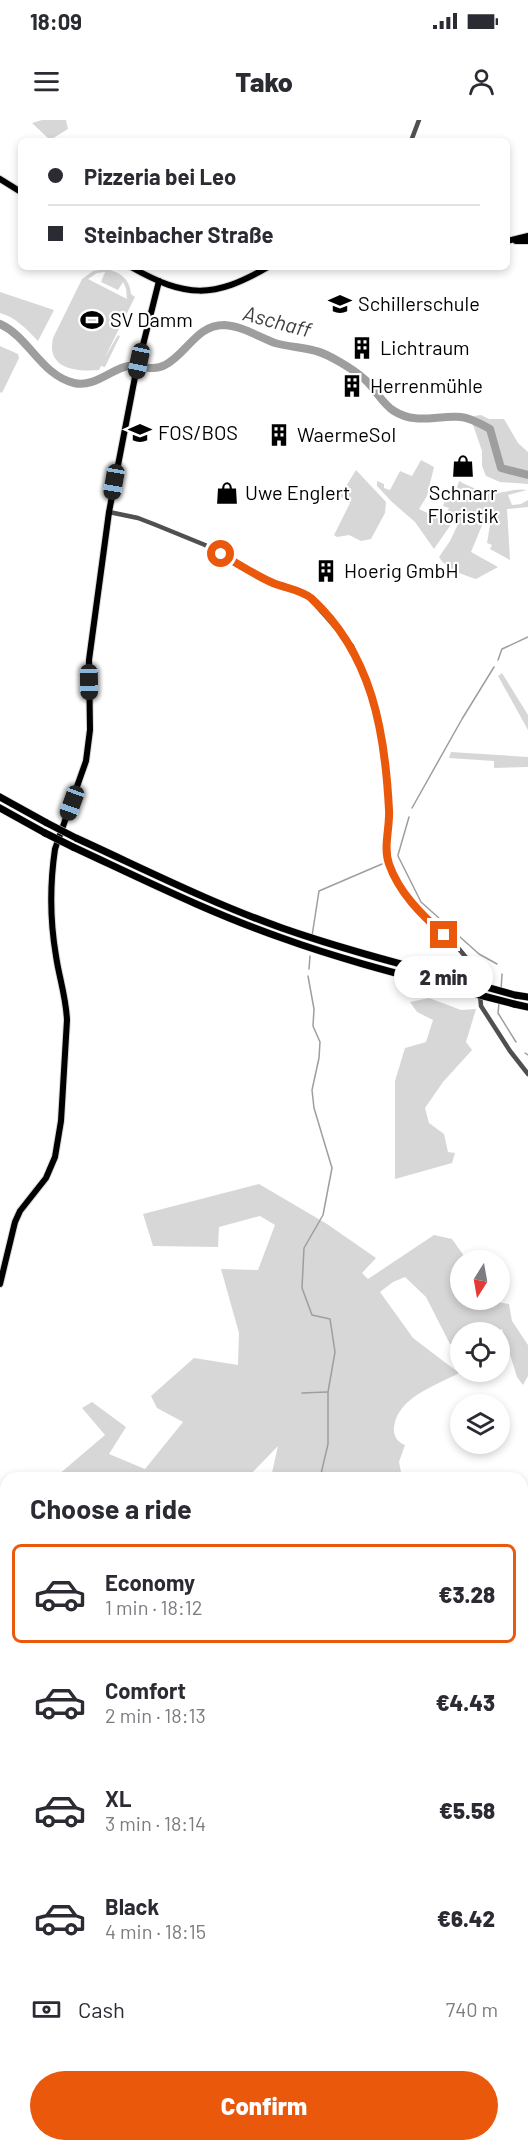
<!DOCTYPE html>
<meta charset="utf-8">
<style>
body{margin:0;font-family:Barlow,sans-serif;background:#f7f7f7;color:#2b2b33;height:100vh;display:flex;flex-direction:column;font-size:22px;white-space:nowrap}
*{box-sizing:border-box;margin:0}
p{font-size:20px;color:#7c7c81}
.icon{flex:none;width:33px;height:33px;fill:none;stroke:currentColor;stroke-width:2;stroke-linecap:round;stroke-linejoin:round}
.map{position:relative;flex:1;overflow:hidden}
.panel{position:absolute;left:0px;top:1352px;width:528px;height:680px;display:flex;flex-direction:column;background:#fff;border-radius:18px 18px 0 0;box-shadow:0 3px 9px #0003}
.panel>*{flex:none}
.guide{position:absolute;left:18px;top:18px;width:492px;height:132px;border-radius:9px;box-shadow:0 3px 9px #0003;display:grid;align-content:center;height:132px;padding:0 30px;background:#fff}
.needle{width:39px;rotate:191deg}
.buttons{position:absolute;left:450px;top:1130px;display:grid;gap:12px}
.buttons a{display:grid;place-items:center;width:60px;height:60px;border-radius:50%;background:#fff;box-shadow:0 3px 9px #0003;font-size:30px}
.end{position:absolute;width:27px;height:27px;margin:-14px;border:8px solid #ea580c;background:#fff;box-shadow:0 0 0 3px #fff}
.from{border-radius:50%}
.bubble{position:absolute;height:42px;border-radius:21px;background:#fff;box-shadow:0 3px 9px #0003;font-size:20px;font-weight:800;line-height:42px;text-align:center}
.car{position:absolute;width:18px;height:36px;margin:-18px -9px;border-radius:8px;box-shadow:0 0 4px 2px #0007;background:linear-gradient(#222 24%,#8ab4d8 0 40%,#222 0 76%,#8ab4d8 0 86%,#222 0)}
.guide b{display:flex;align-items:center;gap:21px;height:57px;font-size:22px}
.guide b+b{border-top:2px solid #e1e1e2}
.guide i{width:15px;height:15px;background:#2b2b33}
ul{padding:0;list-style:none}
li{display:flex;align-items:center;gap:18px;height:99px;margin:0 12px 9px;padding:0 18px;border:3px solid transparent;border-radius:9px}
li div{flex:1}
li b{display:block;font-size:22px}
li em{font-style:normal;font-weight:800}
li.selected{border-color:#ea580c}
li>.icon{width:54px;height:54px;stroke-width:1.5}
h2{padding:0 30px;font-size:27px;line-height:72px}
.pay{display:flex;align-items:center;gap:15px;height:66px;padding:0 30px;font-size:22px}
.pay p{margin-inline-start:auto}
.primary-button{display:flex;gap:12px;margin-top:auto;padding:12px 30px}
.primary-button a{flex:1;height:69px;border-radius:36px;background:#ea580c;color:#fff;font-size:24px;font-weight:800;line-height:69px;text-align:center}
.status{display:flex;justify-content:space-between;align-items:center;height:42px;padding:0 30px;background:#fff;direction:ltr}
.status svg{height:16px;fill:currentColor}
header{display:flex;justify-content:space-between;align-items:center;height:78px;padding:0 30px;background:#fff;font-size:27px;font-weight:800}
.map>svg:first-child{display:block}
.green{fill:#d7d7d7;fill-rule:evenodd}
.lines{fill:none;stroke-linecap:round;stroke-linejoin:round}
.stream{stroke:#9e9e9e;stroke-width:1.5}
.river{stroke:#9e9e9e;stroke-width:8}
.major-casing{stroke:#dbdbdb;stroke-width:8}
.highway-casing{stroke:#dbdbdb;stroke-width:8}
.minor{stroke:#505050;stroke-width:4.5}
.major{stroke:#000;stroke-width:6}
.highway{stroke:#000;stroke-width:7}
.highway-bridge-casing{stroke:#dbdbdb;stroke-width:8;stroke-linecap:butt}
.highway-bridge{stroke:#000;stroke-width:7}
.route{stroke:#ea580c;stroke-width:8}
.labels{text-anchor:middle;stroke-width:4.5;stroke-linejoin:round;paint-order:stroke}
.poi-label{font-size:20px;fill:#000;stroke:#fff;text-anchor:start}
.water-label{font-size:21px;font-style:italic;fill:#3f3f3f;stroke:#fff}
</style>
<div class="status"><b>18:09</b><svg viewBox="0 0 49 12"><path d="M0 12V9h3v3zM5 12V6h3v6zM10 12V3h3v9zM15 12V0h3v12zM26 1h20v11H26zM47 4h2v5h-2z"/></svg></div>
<header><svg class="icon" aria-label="menu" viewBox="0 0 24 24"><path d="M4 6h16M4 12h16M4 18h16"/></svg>Tako<svg class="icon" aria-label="person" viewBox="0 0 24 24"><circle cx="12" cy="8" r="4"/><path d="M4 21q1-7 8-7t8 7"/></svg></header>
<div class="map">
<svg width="528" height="2030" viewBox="0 0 528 2030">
<rect width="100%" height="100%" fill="#fff"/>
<g class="green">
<path d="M42,0h24l2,9 -18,11 -18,-17z"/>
<path d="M106,149c14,3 24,10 25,25l4,3 -31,62 14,-24 2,1 -15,31 -4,-1 -2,4c-23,2 -53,-1 -46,-32l29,-59 11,-8zM105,152l-4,10 17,8 5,-8 3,6 1,11 -39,-20 9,-6z"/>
<path d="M0,172l54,18 -16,31c-11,-11 -22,-24 -38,-28z"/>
<path d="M0,226l18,8 1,4 -17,35 -2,-1z"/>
<path d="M481,295l8,4h15l14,24 10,9v32l-28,-2 -14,-6 -4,-10v-15l-10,-29 2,-6z"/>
<path d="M421,340l13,7 -7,29 -8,13 19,9 3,-5h5l3,-5 -6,-2 3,-9 8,1 5,-17c12,6 25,13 38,12 11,-1 19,-5 30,-3l-19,5 4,10 9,-1 7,-4v7l-21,2 3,51 -20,-11 2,-4 -5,-2 3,-18 -7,-2 -12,29 27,15 -22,12c-15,-5 -29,-9 -37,-22l11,-16 9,-19 -5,-2 -20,29 -19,-27 -23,-20 -15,-16v-5l7,3v4l6,2 10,-19 12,5z"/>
<path d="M356,350l30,32 -1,11 -14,26 -10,2 -12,-6 -12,2 -3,-2 16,-32 -10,-7z"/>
<path d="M502,553l26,42v15l-30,-54z"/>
<path d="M451,632l77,5v10l-34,1v-7l-45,-3z"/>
<path d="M429,878l32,12 15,-1 -10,33 6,8 -29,32 -18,26 4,15 15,11 4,18 7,1 -3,10 -57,16v-98l10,-33 21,-6 7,-22 -16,-8 -7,-10z"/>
<path d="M259,1064l68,40 49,34 -14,15 6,6 66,-44 18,4 15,21h-7v39h34l2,3 13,2 3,17 16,24v31l-5,9 -6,-8 -15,-48 -11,3h-31v9l-10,3 -24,-47 -21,-20 -12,5 -13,10 33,46 46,35c-24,13 -61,24 -65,54 -1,10 4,15 11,18l-6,17 3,15h-131l7,-31 -30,31h-191l1,-2 47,-40 -23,-27 10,-6 34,25 -17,27 36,15 38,-47 -26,-14 -6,-12 43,-38 44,7 1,-32 -18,-64 37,1 17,-45 -15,-9 -41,11 -1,20 -65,-1 -10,-32z"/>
<path d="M528,1894v79l-4,-2 -2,3v-79z"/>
<path d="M261,2025h233l-3,5h-232z"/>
</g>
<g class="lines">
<g class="stream">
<path d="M498,540l4,-11 26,-12"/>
<path d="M412,688l50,-89 32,-52"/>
<path d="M398,735l11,-38"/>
<path d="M398,736l23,46 58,52 18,10"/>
<path d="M312,816l7,-45 63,-27"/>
<path d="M309,849l1,-13"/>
<path d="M308,856l6,33 -1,17 7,16 -1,16 -7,32 2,18 18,60 -9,47 -19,33 -2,40 10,27 18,4 5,33 -7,40v52l-8,34"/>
<path d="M501,870l1,-16"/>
<path d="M499,883l-1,10 18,29"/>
<path d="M525,933l3,2"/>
<path d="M302,1273l25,-1"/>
</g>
<path class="river" d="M0,204c29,13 41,51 74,59 21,5 38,-15 55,-17 12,0 25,5 36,-1 22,-11 31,-40 59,-40 18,1 35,12 51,18 14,4 27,4 41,8 12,3 37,18 47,27 12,9 18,25 31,33 22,14 43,4 67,6 10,1 20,7 29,12l11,39 27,7"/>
<g class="major-casing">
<g id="major">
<path d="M0,59l21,13"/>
<path d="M507,121l21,-5"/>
<path d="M516,121h12"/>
<path d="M131,147c55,31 82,32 137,0"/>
<path d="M0,1164l15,-62 5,-11 26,-33 9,-21 6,-36 6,-101c-1,-23 -8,-43 -11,-64 -6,-35 -6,-73 -1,-107l31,-88 4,-31 -1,-70 20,-148 26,-135 24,-96"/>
<path d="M0,1708l6,7"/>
<path d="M65,2030v-5"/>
</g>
</g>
<g class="highway-casing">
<g id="highway">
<path d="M0,677l47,26"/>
<path d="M0,688l45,25"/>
<path d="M76,718c68,31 135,65 206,90 57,20 114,35 172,50"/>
<path d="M73,727c69,32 137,66 209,91 55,20 113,35 170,50"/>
<path d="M515,875l13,2"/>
<path d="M514,884l14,3"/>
</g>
</g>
<g class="minor">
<path d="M411,21l8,-21"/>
<path d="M109,392l29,6 18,7 49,20 66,37 35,12 46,52 16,36 8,28 6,27 7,74 -2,36 2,19 11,22 15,18 44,43 10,12 10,23 2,22 29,45 18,23"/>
</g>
<use href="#major" class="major"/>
<use href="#highway" class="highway"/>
<g class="highway-bridge-casing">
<g id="highway-bridge">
<path d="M47,703l29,15"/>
<path d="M45,713l28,14"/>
<path d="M454,858l61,17"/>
<path d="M452,868l62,16"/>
</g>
</g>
<use href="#highway-bridge" class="highway-bridge"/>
</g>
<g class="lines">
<path class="route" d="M221,434c17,10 34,21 52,29 12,5 28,7 38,15 61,56 74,133 78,212 1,18 -6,37 0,54 10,29 33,51 55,71"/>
</g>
<defs>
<g id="school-bare" transform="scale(1.8)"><path d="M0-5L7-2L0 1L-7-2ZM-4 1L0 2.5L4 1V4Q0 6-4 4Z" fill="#000" stroke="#fff" stroke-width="2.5" paint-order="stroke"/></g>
<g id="stadium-bare" transform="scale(1.8)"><path d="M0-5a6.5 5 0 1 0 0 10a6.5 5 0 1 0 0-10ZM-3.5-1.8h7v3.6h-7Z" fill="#000" stroke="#fff" stroke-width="2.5" paint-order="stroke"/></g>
<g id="building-bare" transform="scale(1.8)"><path d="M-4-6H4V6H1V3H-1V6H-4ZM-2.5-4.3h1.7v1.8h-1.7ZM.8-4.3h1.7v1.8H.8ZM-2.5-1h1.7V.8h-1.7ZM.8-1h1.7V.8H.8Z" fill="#000" stroke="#fff" stroke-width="2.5" paint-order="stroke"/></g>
<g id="shop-bare" transform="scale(1.8)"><path d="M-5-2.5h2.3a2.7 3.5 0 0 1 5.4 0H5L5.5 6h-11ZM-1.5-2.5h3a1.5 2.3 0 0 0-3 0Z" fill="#000" stroke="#fff" stroke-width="2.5" paint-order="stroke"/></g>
</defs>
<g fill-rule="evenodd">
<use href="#school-bare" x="340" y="184"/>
<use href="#stadium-bare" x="92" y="200"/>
<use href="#building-bare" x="362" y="228"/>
<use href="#building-bare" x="352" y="266"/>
<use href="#school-bare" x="140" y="313"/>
<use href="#building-bare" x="279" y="315"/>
<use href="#shop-bare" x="463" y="346"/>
<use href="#shop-bare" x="227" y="373"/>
<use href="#building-bare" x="326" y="451"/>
</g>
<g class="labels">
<g class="poi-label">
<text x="358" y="191">Schillerschule</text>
<text x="110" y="207">SV Damm</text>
<text x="380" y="235">Lichtraum</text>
<text x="370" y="273">Herrenmühle</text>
<text x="158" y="320">FOS/BOS</text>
<text x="297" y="322">WaermeSol</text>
<text x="245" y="380">Uwe Englert</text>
<text x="463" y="380" text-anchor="middle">Schnarr<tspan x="463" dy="23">Floristik</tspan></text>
<text x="344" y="458">Hoerig GmbH</text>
</g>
<g class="water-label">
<text transform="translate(277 202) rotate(15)" y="7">Aschaff</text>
</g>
</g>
</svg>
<div class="buttons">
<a><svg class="needle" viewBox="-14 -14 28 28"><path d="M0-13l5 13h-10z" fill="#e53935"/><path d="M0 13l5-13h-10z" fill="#7c7c81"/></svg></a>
<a><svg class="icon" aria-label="locate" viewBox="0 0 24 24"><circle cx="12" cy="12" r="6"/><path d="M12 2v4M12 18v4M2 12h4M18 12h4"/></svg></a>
<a><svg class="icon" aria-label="layers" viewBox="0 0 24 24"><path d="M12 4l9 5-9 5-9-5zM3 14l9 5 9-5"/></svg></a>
</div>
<i class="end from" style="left:221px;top:434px"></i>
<i class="end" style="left:444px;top:815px"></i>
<div class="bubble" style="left:394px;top:836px;width:99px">2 min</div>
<i class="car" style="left:139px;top:241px;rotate:192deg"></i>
<i class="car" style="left:114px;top:362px;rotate:190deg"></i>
<i class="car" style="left:89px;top:562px;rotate:179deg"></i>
<i class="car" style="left:72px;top:683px;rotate:200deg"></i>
<div class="guide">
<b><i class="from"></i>Pizzeria bei Leo</b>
<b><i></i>Steinbacher Straße</b>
</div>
<section class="panel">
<h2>Choose a ride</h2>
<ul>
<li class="selected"><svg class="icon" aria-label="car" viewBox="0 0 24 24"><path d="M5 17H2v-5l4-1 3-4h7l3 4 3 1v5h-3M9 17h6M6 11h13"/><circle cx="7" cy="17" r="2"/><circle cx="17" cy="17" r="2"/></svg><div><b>Economy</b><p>1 min · 18:12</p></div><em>€3.28</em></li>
<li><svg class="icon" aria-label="car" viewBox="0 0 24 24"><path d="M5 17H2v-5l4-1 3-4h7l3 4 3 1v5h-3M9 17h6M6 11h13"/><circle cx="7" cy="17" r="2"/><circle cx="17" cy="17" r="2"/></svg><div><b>Comfort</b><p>2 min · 18:13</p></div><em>€4.43</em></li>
<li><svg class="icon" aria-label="car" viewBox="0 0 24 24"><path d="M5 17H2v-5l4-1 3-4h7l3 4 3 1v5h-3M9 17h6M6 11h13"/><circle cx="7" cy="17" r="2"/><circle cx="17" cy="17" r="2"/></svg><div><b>XL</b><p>3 min · 18:14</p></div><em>€5.58</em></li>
<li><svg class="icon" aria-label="car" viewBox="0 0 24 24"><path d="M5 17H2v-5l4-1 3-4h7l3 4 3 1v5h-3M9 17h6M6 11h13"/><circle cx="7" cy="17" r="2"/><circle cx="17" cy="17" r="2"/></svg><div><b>Black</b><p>4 min · 18:15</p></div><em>€6.42</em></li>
</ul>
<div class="pay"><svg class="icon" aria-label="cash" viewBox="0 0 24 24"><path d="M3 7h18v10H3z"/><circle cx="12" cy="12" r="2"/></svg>Cash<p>740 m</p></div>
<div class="primary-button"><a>Confirm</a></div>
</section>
</div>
